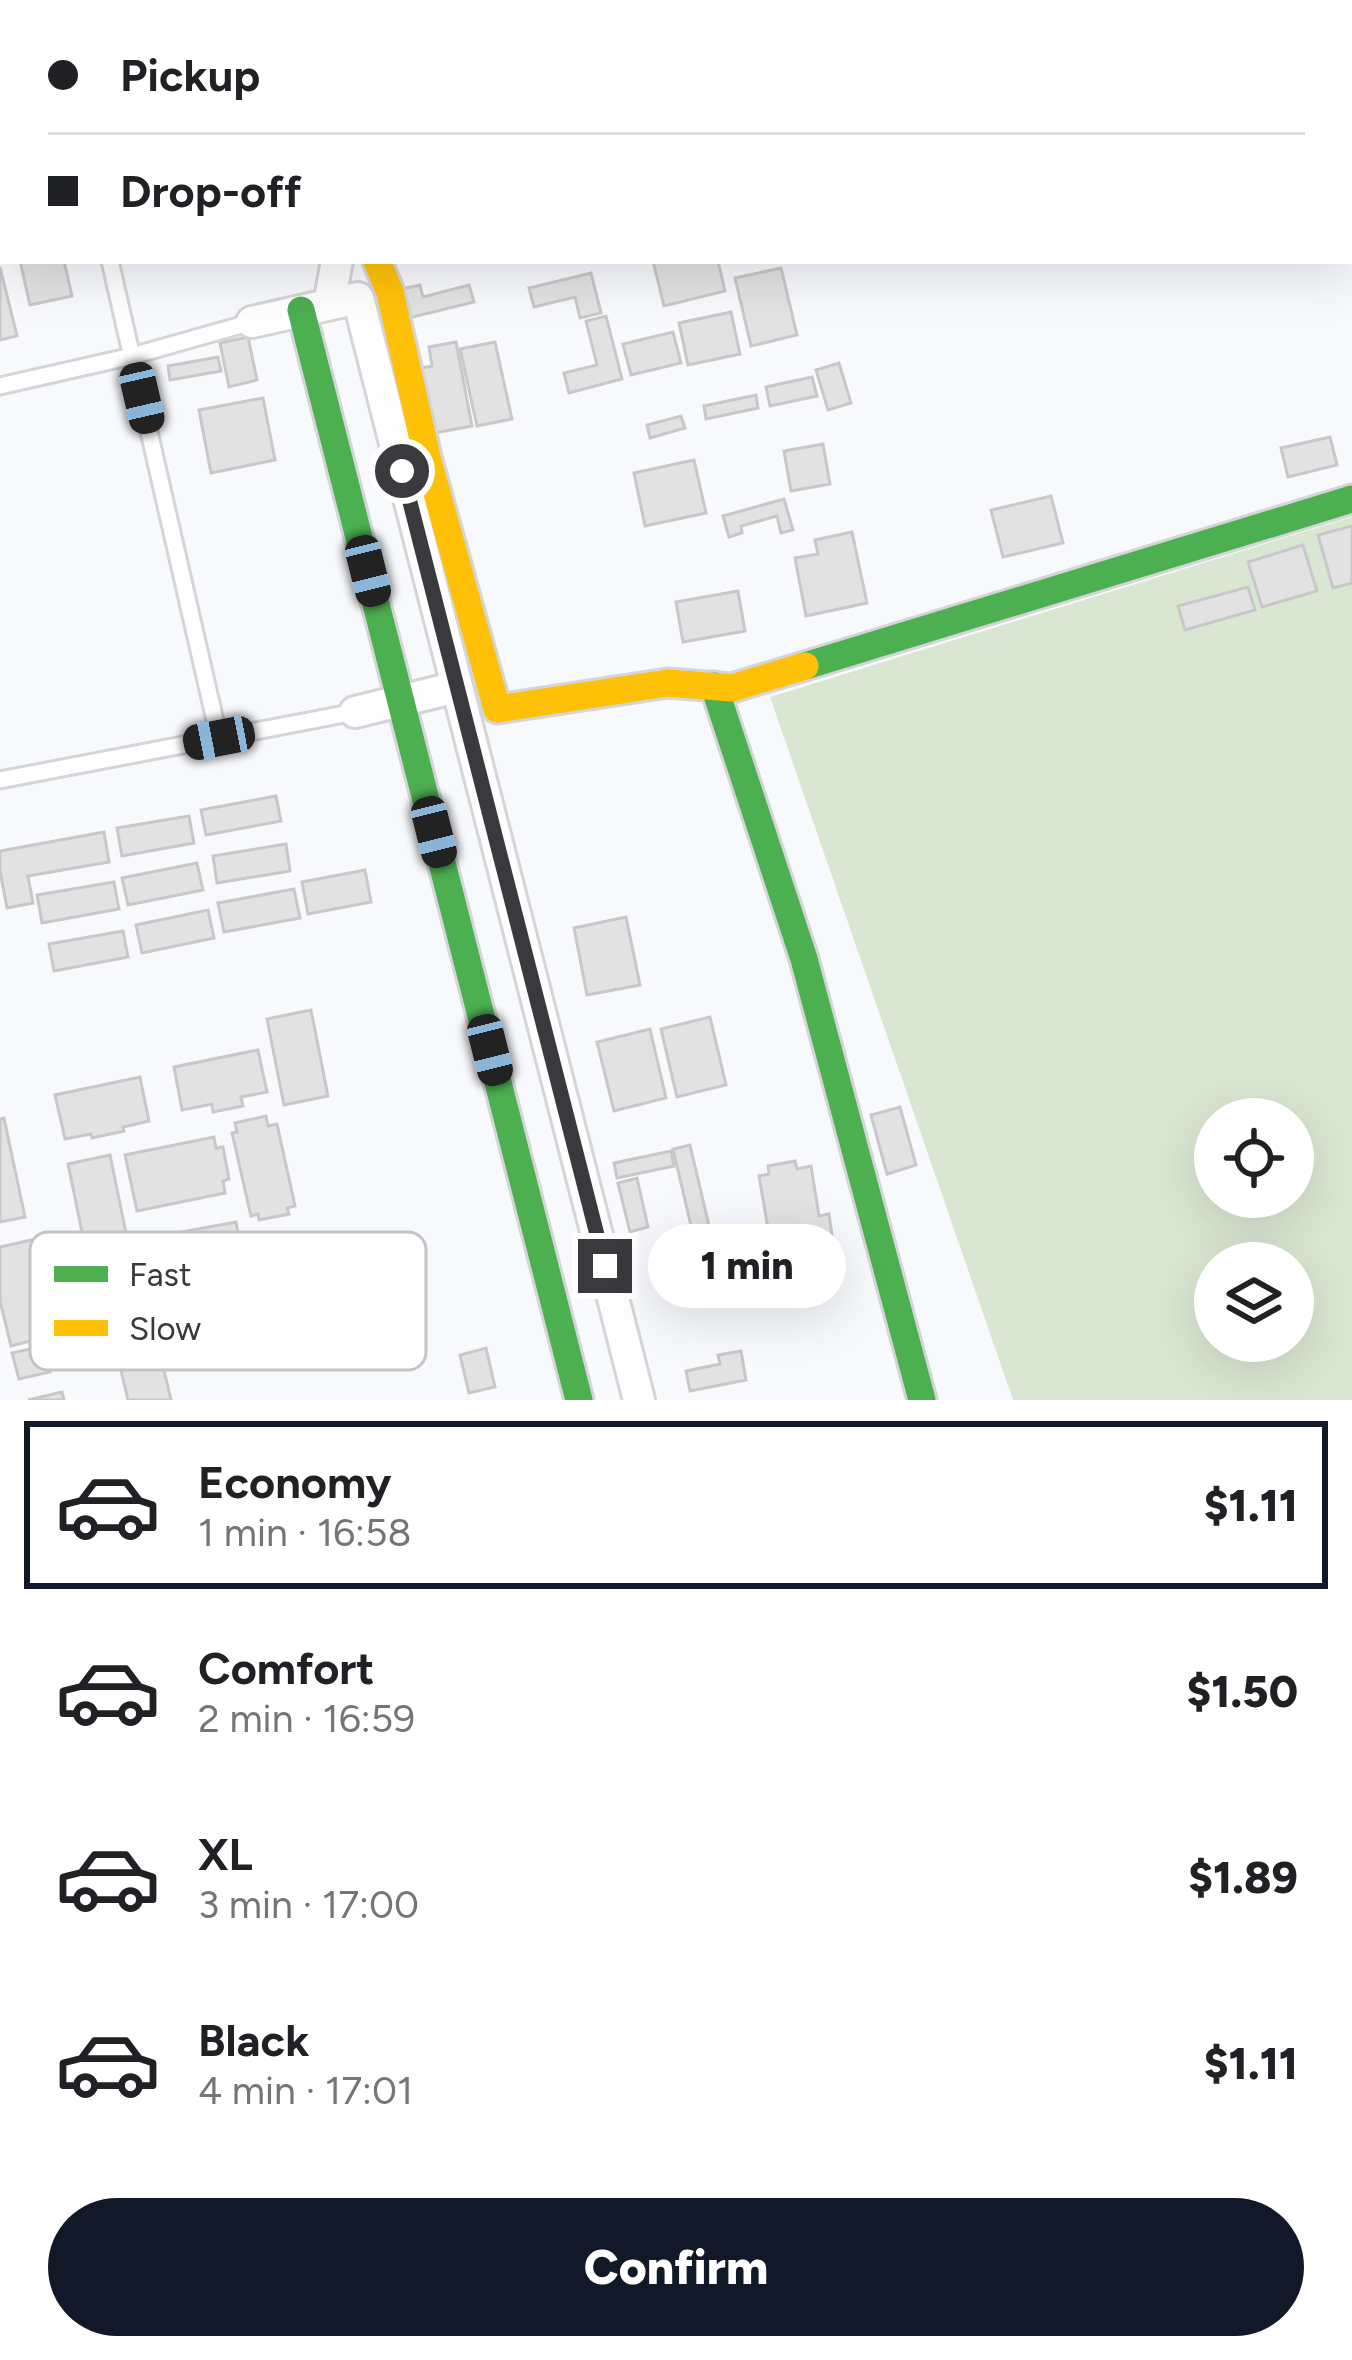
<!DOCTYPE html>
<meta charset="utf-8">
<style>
body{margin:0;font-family:Figtree,sans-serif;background:#f6f6f6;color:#202124;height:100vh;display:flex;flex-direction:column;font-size:45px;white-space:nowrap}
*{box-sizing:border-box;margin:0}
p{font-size:39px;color:#757577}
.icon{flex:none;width:66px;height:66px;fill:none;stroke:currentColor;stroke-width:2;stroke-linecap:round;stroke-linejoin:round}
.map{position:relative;height:1400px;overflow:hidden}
.sheet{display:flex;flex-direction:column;background:#fff;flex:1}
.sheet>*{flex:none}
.hud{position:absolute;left:0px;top:0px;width:1353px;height:264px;box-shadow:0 12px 48px #0002;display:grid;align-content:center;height:264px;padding:0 48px;background:#fff}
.tools{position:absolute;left:1194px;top:1098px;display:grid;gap:24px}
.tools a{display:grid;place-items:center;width:120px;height:120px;border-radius:50%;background:#fff;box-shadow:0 12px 48px #0002;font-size:60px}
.end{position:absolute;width:54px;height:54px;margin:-27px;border:15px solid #383a3d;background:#fff;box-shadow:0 0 0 6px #fff}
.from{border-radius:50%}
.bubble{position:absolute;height:84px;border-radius:42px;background:#fff;box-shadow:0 12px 48px #0002;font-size:39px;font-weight:800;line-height:84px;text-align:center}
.car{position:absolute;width:36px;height:72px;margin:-36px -18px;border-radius:15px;box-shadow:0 0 9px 3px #0007;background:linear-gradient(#222 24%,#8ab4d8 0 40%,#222 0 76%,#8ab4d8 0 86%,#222 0)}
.hud b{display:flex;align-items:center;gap:42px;height:114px;font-size:45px}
.hud b+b{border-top:3px solid #e0e0e0}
.hud i{width:30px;height:30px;background:#202124}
ul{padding:21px 0 0;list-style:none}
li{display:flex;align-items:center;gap:36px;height:168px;margin:0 24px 18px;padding:0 24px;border:6px solid transparent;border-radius:0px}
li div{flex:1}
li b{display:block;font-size:45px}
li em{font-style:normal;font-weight:800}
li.current{border-color:#111827}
li>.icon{width:108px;height:108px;stroke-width:1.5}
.action{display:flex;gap:24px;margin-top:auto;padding:24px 48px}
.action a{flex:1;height:138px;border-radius:72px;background:#111827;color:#fff;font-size:48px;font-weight:800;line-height:138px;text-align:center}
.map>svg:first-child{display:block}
.green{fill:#d9e7d2;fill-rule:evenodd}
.building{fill:#e2e2e3;stroke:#c8c8c8;stroke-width:3}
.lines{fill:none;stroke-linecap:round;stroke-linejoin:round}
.lane-casing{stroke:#d3d5d7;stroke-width:21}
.street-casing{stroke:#d3d5d7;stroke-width:36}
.fast-casing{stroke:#d3d5d7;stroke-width:33}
.slow-casing{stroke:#d3d5d7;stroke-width:33}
.lane{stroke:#fefeff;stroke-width:15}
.street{stroke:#fefeff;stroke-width:30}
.fast{stroke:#4caf50;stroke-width:27}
.slow{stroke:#ffc107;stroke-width:27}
.route{stroke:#383a3d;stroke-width:15}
.key{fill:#fff;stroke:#c3c4c5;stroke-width:3}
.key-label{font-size:33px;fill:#383a3d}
</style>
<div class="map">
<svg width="1352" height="1400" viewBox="0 0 1352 1400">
<rect width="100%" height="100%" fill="#f7f9fc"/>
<path class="green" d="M1352,517v883h-339l-243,-703zM1215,1119h78v78h-78zM1215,1263h78v78h-78z"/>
<g class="building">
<path d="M669,0h60l1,3h-60z"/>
<path d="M20,261h44l8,35 -42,9z"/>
<path d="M653,261h65l7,30 -61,15z"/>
<path d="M0,267l17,69 -17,4z"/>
<path d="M781,268l16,67 -46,11 -16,-68z"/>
<path d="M591,273l10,40 -21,5 -5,-21 -41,10 -5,-19z"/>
<path d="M420,285l3,12 46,-12 5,17 -65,16 -8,-29z"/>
<path d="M731,312l9,42 -52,11 -9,-42z"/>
<path d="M606,316l16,63 -53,14 -5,-20 33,-8 -11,-44z"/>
<path d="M673,332l8,31 -50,12 -8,-31z"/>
<path d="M248,337l9,43 -28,7 -9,-44z"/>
<path d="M456,342l16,84 -48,9 -13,-65 21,-4 -3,-19z"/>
<path d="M495,342l17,77 -35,7 -17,-77z"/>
<path d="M218,357l3,14 -51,9 -2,-14z"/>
<path d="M839,363l12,40 -23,7 -12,-40z"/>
<path d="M812,377l5,19 -47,10 -4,-19z"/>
<path d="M756,395l2,13 -52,11 -2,-13z"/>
<path d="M263,398l12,62 -64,13 -12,-63z"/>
<path d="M681,416l4,12 -35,10 -3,-13z"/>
<path d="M1330,437l7,28 -49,12 -7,-29z"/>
<path d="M823,444l7,40 -39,7 -7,-40z"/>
<path d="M694,460l12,53 -61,13 -11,-53z"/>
<path d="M1051,496l12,47 -60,14 -12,-47z"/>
<path d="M784,499l9,31 -12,3 -4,-17 -36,10 1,7 -13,4 -6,-21z"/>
<path d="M1352,526v57l-19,5 -15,-53z"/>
<path d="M852,532l15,71 -61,13 -11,-58 23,-4 -3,-14z"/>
<path d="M1303,545l14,46 -55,16 -14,-45z"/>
<path d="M1248,587l7,23 -70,20 -7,-24z"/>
<path d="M738,591l7,40 -62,11 -7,-40z"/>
<path d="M276,796l5,25 -75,14 -5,-25z"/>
<path d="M189,816l5,27 -72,13 -5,-28z"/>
<path d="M104,832l5,30 -81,14 5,27 -26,5 -7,-37v-20z"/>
<path d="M286,844l4,27 -73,12 -4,-27z"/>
<path d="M197,863l6,27 -75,15 -6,-27z"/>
<path d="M365,870l6,32 -63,12 -6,-32z"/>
<path d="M114,882l5,27 -77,14 -5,-28z"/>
<path d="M294,889l6,29 -76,14 -6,-29z"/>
<path d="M208,910l6,28 -72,15 -6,-28z"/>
<path d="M626,917l14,68 -53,10 -13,-67z"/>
<path d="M123,931l5,26 -74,14 -5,-27z"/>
<path d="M311,1010l17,86 -44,9 -17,-86z"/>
<path d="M710,1017l16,68 -49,12 -16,-68z"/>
<path d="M650,1029l16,69 -52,13 -17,-69z"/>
<path d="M258,1050l9,42 -26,5 2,9 -30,6 -1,-8 -30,6 -8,-43z"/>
<path d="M140,1077l9,44 -26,6 1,4 -32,7 -1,-4 -26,5 -10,-44z"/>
<path d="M900,1107l16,58 -29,9 -16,-59z"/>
<path d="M266,1116l2,10 9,-2 18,82 -8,2 2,6 -30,6 -1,-6 -7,2 -19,-83 5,-1 -2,-9z"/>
<path d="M4,1118l21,99 -25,5v-103z"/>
<path d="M214,1137l2,11 7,-1 6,32 -6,2 2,12 -88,18 -12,-56z"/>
<path d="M690,1145l27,115 -17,4 -27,-115z"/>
<path d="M671,1151l3,15 -57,12 -3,-15z"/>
<path d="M110,1155l16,78 -42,9 -16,-78z"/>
<path d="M795,1161l2,8 14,-3 8,50 10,-2 3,21 -61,11 -12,-70 10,-2 -1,-8z"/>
<path d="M637,1178l11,49 -18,5 -12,-49z"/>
<path d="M236,1222l8,42 -28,5 1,6 -30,5 -1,-6 -29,6 -8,-42z"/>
<path d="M31,1240l23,95 -43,11 -11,-45v-54z"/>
<path d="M149,1307l22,93h-43l-20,-84z"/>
<path d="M43,1346l7,26 -31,7 -7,-26z"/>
<path d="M486,1348l9,39 -26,6 -9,-38z"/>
<path d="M741,1351l5,29 -56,11 -4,-20 34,-7 -2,-9z"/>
<path d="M62,1392l2,8h-36z"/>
</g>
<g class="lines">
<g class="lane-casing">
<g id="lane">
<path d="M48,0v3"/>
<path d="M110,261l109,477"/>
<path d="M0,386l132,-30 120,-34"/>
<path d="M0,780l355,-68"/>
</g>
</g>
<g class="street-casing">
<g id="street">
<path d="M308,0v3"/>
<path d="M329,304l8,-43"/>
<path d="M252,322l106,-24 281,1102"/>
<path d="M355,712l102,-25"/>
</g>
</g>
<g class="fast-casing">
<g id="fast">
<path d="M301,310l278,1090"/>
<path d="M805,666l547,-167"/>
<path d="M714,686l90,273 118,441"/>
</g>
</g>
<g class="slow-casing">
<path id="slow" d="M377,261l13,31 37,165 70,252 171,-26 64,5 73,-22"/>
</g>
<use href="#lane" class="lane"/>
<use href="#street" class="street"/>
<use href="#fast" class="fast"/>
<use href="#slow" class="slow"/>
</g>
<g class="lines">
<path class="route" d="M402,471l203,795"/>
</g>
<rect x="30" y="1232" width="396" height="138" rx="18" class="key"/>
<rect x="54" y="1266" width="54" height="16" fill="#4caf50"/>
<rect x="54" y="1320" width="54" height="16" fill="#ffc107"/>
<g class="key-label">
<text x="129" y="1286">Fast</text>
<text x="129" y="1340">Slow</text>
</g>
</svg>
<div class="tools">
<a><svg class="icon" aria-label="locate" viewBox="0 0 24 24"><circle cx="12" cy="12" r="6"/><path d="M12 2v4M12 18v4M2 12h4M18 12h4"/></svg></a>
<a><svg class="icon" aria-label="layers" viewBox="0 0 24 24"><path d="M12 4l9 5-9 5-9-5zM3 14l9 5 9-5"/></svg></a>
</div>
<i class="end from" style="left:402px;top:471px"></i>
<i class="end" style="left:605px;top:1266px"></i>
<div class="bubble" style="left:648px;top:1224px;width:198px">1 min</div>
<i class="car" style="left:142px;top:398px;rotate:167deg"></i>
<i class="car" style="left:368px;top:571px;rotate:166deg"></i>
<i class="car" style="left:219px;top:738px;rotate:259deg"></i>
<i class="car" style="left:434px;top:832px;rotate:166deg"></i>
<i class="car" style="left:490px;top:1050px;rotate:166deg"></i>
<div class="hud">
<b><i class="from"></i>Pickup</b>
<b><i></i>Drop-off</b>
</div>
</div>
<section class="sheet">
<ul>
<li class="current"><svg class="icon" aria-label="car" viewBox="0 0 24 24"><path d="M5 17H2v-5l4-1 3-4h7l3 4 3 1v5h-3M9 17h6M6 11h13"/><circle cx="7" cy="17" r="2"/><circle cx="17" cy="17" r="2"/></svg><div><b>Economy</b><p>1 min · 16:58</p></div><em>$1.11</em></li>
<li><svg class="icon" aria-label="car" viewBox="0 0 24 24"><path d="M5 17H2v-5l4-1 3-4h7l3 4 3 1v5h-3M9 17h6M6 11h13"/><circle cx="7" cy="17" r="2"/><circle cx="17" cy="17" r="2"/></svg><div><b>Comfort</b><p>2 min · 16:59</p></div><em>$1.50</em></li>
<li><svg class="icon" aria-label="car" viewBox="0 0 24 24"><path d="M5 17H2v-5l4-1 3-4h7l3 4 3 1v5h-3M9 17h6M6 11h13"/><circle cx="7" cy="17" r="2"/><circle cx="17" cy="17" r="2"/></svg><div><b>XL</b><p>3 min · 17:00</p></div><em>$1.89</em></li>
<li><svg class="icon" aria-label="car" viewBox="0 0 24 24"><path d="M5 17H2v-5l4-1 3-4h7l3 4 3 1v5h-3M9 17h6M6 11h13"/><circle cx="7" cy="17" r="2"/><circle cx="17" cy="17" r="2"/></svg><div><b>Black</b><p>4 min · 17:01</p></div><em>$1.11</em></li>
</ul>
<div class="action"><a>Confirm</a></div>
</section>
